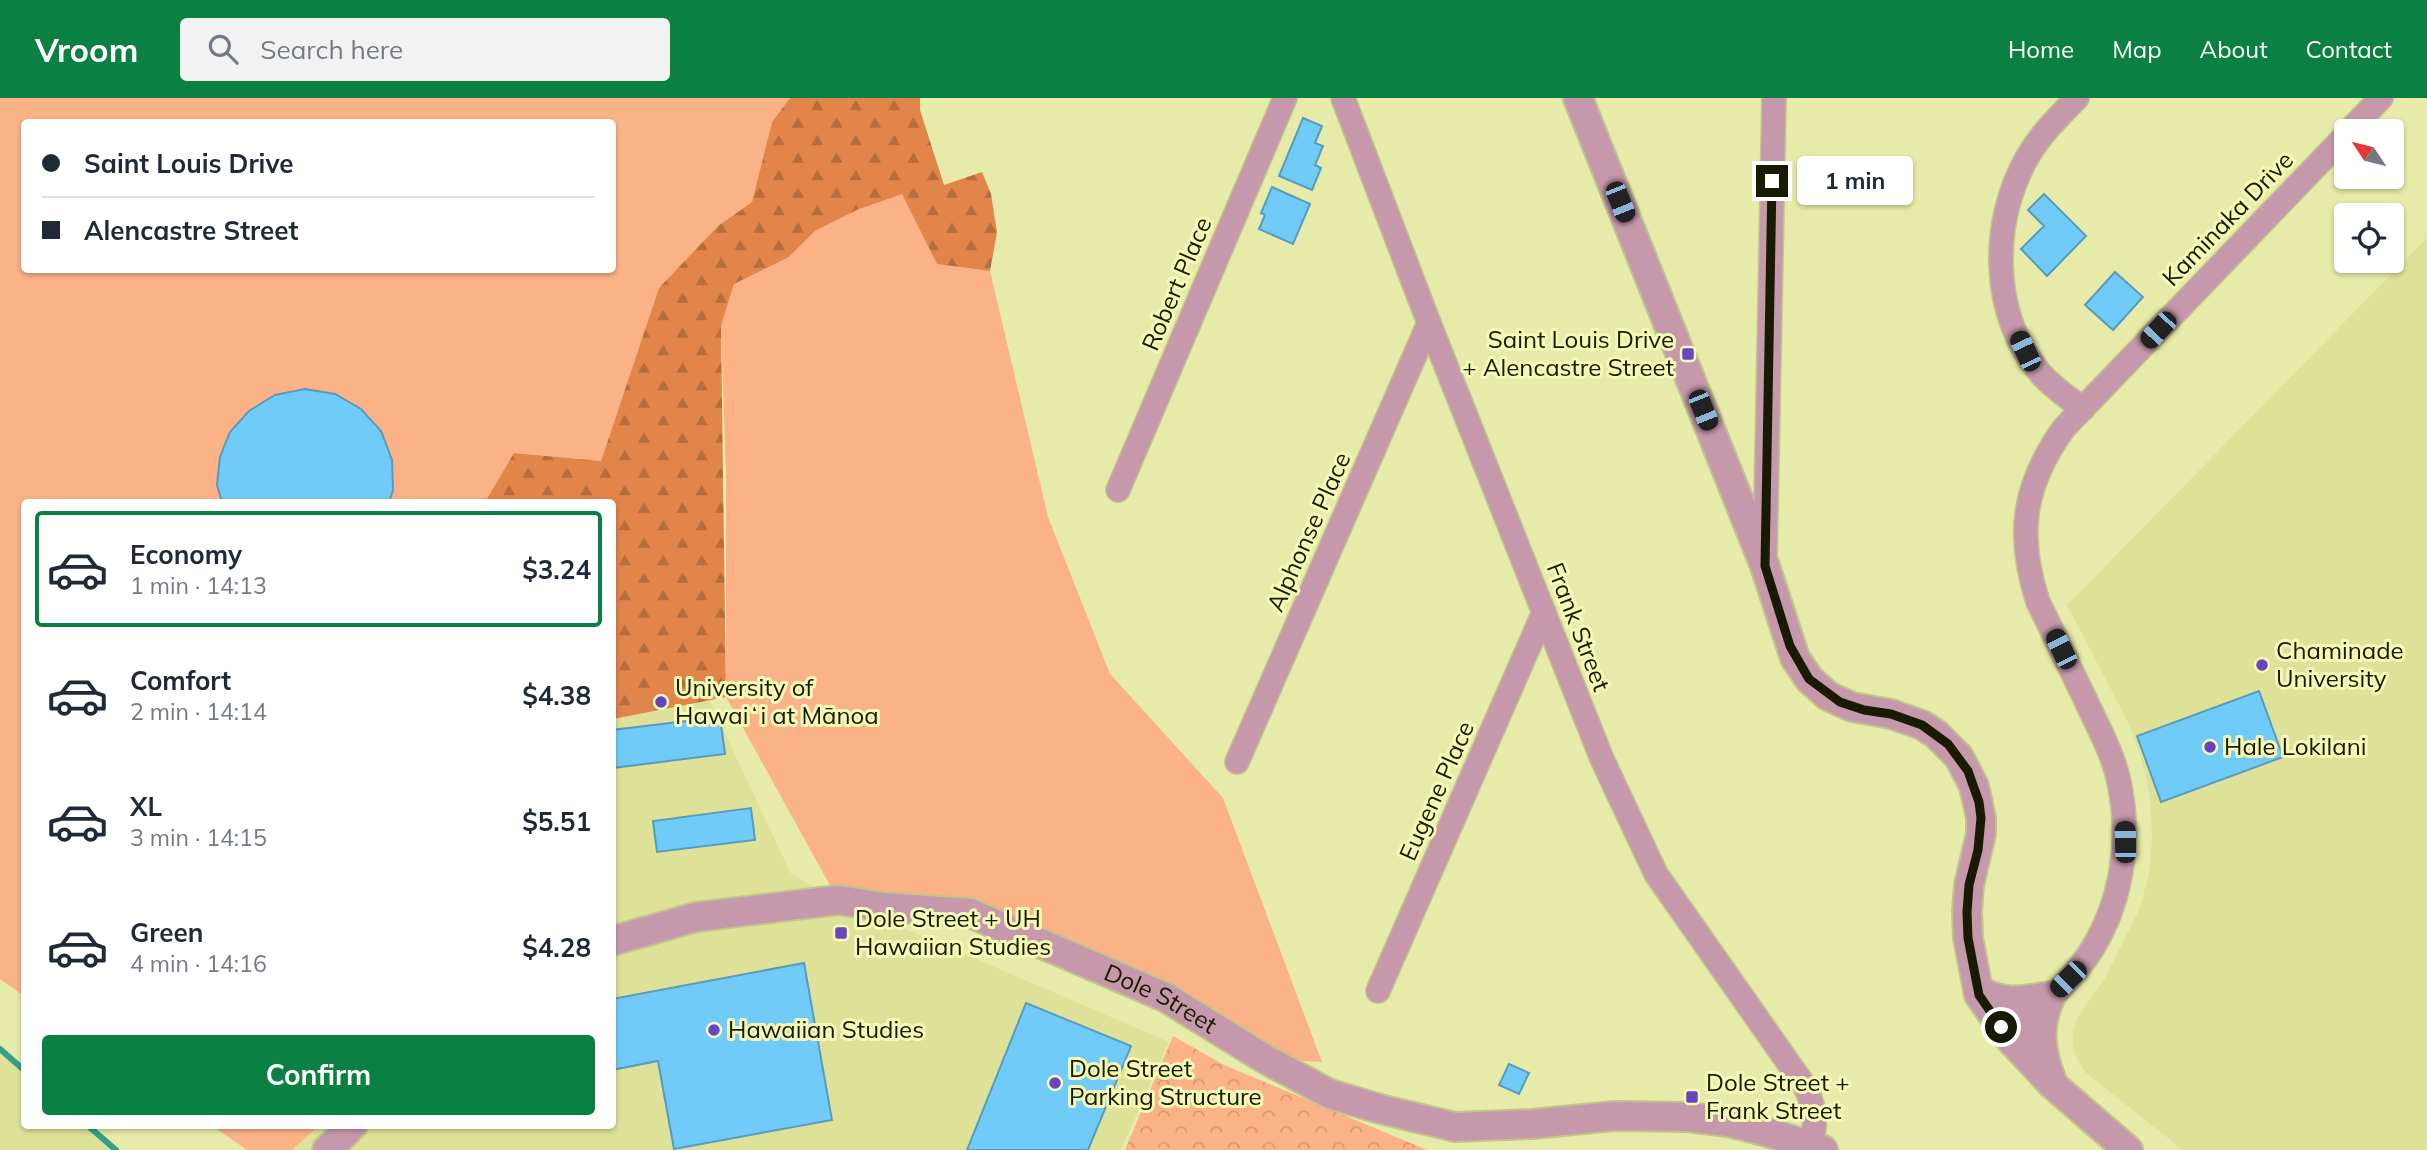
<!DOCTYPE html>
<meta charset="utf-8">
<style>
body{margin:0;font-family:Mulish,sans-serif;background:#f2f2f3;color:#1f2937;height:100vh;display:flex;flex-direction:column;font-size:26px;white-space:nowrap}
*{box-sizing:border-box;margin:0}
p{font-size:23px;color:#747a83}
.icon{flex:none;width:38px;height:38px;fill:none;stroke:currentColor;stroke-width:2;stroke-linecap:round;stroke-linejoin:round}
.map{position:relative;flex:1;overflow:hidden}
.side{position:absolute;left:21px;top:401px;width:595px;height:630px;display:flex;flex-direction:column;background:#fff;border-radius:7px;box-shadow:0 2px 5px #0004}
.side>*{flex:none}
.guide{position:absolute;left:21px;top:21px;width:595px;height:154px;border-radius:7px;box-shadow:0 2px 5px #0004;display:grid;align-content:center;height:154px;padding:0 21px;background:#fff}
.needle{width:46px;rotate:305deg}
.controls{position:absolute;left:2334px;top:21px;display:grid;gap:14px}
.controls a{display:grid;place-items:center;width:70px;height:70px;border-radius:7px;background:#fff;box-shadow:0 2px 5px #0004;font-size:35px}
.end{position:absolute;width:32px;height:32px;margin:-16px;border:9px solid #191a02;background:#fff;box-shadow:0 0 0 4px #fff}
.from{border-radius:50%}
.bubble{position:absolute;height:49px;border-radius:7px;background:#fff;box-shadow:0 2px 5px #0004;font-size:23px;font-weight:700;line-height:49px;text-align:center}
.car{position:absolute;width:21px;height:42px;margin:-21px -10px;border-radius:9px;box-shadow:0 0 5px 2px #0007;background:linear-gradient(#222 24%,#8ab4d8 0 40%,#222 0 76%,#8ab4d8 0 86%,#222 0)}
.guide b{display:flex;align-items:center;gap:24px;height:66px;font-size:26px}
.guide b+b{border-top:2px solid #e0e1e3}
.guide i{width:18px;height:18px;background:#1f2937}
ul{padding:12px 0 0;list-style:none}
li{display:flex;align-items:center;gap:21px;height:116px;margin:0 14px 10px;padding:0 7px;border:4px solid transparent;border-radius:7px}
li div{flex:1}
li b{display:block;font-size:26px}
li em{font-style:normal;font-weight:700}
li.current{border-color:#0b8043}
li>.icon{width:63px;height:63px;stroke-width:1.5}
.cta{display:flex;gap:14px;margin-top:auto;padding:14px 21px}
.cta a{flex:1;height:80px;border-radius:7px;background:#0b8043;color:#fff;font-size:28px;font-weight:700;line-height:80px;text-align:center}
header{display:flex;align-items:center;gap:42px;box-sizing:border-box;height:98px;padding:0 35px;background:#0b8043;color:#fff}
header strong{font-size:33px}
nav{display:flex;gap:38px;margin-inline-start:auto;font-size:24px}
.search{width:490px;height:63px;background:#f2f2f3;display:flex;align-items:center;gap:18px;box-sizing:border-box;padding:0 24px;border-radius:7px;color:#747a83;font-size:26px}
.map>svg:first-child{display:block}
.built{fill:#dde298}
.grass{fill:#fbb286;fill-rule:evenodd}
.forest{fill:url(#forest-firs)}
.park{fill:url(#park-crowns)}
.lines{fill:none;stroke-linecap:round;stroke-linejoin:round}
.stream{stroke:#33a184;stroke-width:6}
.building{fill:#70cbf8;stroke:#589bbd;stroke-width:2}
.minor-casing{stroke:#c1c58b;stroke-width:26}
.tertiary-casing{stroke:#c1c58b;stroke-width:32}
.minor{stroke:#c698ab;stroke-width:23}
.tertiary{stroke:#c698ab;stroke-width:28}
.route{stroke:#191a02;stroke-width:9}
.poi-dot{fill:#6745bd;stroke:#f4f9b6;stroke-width:2.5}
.labels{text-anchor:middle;stroke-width:6;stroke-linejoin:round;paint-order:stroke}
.street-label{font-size:24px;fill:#191a02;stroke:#f4f9b6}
.poi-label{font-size:24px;fill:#191a02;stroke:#f4f9b6;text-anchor:start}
</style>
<header>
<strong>Vroom</strong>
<div class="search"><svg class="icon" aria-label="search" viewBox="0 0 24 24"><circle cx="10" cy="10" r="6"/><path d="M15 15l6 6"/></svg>Search here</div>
<nav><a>Home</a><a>Map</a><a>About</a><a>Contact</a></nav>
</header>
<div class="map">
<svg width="2427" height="1052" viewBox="0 0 2427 1052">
<defs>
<pattern id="forest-firs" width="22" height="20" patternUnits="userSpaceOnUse" patternTransform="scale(1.75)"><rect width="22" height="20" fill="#e1854a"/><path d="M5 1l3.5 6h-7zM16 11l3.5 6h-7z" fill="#b66c3b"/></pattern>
<pattern id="park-crowns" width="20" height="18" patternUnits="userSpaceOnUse" patternTransform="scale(1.75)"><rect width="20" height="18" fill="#fbb286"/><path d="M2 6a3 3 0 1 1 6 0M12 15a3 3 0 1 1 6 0" fill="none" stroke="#d79872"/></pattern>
</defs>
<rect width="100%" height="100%" fill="#e6eba9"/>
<g class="built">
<path d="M2427,140v912h-244l-97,-77 -8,-12 -5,-14v-15l4,-14 27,-38 35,-70 10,-35 3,-38 -2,-39 -8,-37 -13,-37 -62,-119z"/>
<path d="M613,432l17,1 161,343 47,26 331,142 -48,108h-829l3,-25h317z"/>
<path d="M0,951l24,21v55h63l29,25h-116z"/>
</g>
<g class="grass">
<path d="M0,0h790l-18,24 -20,80 -34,24 -59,63 -58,172 -87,-8 -29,49h-461v494l-24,-17zM24,24h588v148h-588z"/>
<path d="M903,95l34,71 53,7 58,246 62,157 113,124 99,264 -57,-3 -295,-146 -132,-13 -112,-203v-220l-5,-151 13,-43 55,-26 26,-26 42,-21z"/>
<path d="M211,1027h108l-27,25h-45z"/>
</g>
<path class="forest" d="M790,0h130v12l24,75 38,-13 9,22 6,38 -7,39 -53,-7 -35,-70 -45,16 -42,21 -26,26 -55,27 -13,42 5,371 -113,22 -1,-217h-127l29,-49 87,8 58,-173 59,-62 34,-24 20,-80z"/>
<path class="park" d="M1173,938l51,29 203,85h-302z"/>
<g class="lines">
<g class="stream">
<path d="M0,951l24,21"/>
<path d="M87,1027l29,25"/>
</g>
</g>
<g class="building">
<path d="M1303,20l19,8 -7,17 8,3 -8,19 6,3 -9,22 -33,-14z"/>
<path d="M1272,89l38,17 -17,40 -34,-15 6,-14 -4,-2z"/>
<path d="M2044,96l42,42 -39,40 -26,-27 23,-23 -16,-16z"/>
<path d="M2115,174l28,25 -30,33 -28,-25z"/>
<path d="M305,291l30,5 26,15 20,22 11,29 1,30 -4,12h-167l-5,-17 3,-28 10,-25 19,-21 26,-16z"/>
<path d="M2259,593l24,66 -122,45 -24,-66z"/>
<path d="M720,619l5,37 -113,14v-38z"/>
<path d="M751,710l4,32 -98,12 -4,-31z"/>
<path d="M804,865l28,157 -158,29 -16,-88 -46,9v-71z"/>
<path d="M1026,905l105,43 -43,104h-121z"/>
<path d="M1509,966l20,9 -10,21 -20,-9z"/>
</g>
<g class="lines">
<g class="minor-casing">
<g id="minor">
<path d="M1343,0l86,225 173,436 54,115 150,214c11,26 11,35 3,62"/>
<path d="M2077,0c-18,18 -36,36 -49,58 -38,65 -38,159 13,218 11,13 28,24 42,35"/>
<path d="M2349,33l32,-33"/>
<path d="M1118,392l167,-392"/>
<path d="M1765,461l9,-461"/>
<path d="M1237,664l192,-439"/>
<path d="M1378,893l166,-379"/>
<path d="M2010,941c26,-26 55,-52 77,-82 34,-50 45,-115 32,-175 -6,-28 -20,-53 -32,-79 -16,-33 -32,-67 -49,-101 -22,-67 -15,-117 26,-174l283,-294"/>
</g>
</g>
<g class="tertiary-casing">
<g id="tertiary">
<path d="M1578,0l187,468 30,92 14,21 19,17 24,11 39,7 31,11 14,9 23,23 15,29 7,32v16l-12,51 -2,27 1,26 11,57 31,44 43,46 75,65"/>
<path id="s1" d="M612,843l84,-24 142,-17 46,7 86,6 195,84 100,62 65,35 50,15 75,18 77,-3 82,-8 74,1 40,5 36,9 59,19"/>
<path d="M1979,892c23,16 47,10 72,6"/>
<path d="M2051,981c-11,-29 -14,-54 0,-83"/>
<path d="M327,1052l26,-25"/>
</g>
</g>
<use href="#minor" class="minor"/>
<use href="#tertiary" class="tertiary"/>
</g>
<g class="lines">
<path class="route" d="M1772,83l-7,385 25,80 19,33 31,23 24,8 27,4 31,11 26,19 20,27 11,31 2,16 -3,32 -9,35 -2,27 1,26 11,57 22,32"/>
</g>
<g class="poi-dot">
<rect x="1681" y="249" width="14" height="14" rx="3.5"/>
<circle cx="2262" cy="567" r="7"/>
<circle cx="661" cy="604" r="7"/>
<circle cx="2210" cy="649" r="7"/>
<rect x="834" y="828" width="14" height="14" rx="3.5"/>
<circle cx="714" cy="932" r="7"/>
<circle cx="1055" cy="985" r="7"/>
<rect x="1685" y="992" width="14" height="14" rx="3.5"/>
</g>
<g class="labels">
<g class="street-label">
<text transform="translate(2228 121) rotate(-46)" y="8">Kaminaka Drive</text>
<text transform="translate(1177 186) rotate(-67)" y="8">Robert Place</text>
<text transform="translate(1309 434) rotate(-66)" y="8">Alphonse Place</text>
<text transform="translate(1578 529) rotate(69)" y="8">Frank Street</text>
<text transform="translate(1437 693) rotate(-66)" y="8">Eugene Place</text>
<text dy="8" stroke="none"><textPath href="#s1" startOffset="572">Dole Street</textPath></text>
</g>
<g class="poi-label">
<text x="1674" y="250" text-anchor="end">Saint Louis Drive<tspan x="1674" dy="28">+ Alencastre Street</tspan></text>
<text x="2276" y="561">Chaminade<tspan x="2276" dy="28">University</tspan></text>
<text x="675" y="598">University of<tspan x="675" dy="28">Hawaiʻi at Mānoa</tspan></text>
<text x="2224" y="657">Hale Lokilani</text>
<text x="855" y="829">Dole Street + UH<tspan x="855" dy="28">Hawaiian Studies</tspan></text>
<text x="728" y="940">Hawaiian Studies</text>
<text x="1069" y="979">Dole Street<tspan x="1069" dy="28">Parking Structure</tspan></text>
<text x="1706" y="993">Dole Street +<tspan x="1706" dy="28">Frank Street</tspan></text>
</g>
</g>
</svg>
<div class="controls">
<a><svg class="needle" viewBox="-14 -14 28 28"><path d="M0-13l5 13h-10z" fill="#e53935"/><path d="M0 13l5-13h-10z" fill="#747a83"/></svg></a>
<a><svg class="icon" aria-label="locate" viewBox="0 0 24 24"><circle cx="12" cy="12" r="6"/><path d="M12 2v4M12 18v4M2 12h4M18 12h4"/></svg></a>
</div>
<i class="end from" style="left:2001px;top:929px"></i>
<i class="end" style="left:1772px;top:83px"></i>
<div class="bubble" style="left:1797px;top:58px;width:116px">1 min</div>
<i class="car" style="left:1620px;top:104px;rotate:158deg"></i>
<i class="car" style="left:2158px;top:232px;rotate:223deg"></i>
<i class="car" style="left:2025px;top:253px;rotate:335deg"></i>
<i class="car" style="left:1703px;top:312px;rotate:158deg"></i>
<i class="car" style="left:2061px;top:551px;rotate:334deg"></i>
<i class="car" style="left:2125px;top:744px;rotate:359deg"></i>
<i class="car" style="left:2068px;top:881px;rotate:225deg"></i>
<div class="guide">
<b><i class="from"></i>Saint Louis Drive</b>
<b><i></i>Alencastre Street</b>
</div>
<section class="side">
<ul>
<li class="current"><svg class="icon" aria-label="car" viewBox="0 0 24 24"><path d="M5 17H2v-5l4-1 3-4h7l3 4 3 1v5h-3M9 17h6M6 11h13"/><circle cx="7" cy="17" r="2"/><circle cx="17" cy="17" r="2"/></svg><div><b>Economy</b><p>1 min · 14:13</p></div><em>$3.24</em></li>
<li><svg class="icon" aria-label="car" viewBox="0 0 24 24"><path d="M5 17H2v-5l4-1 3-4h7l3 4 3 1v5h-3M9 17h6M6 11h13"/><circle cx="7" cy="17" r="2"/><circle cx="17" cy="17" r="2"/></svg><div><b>Comfort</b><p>2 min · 14:14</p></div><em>$4.38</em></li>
<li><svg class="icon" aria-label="car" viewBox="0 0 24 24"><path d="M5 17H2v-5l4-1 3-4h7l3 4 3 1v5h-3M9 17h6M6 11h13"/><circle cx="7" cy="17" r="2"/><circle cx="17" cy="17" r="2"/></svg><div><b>XL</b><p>3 min · 14:15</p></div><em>$5.51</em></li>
<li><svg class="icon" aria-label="car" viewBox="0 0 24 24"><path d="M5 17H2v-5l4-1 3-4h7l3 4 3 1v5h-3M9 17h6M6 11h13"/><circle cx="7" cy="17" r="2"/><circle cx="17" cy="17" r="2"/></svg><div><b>Green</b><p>4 min · 14:16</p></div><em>$4.28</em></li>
</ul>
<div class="cta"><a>Confirm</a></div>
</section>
</div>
